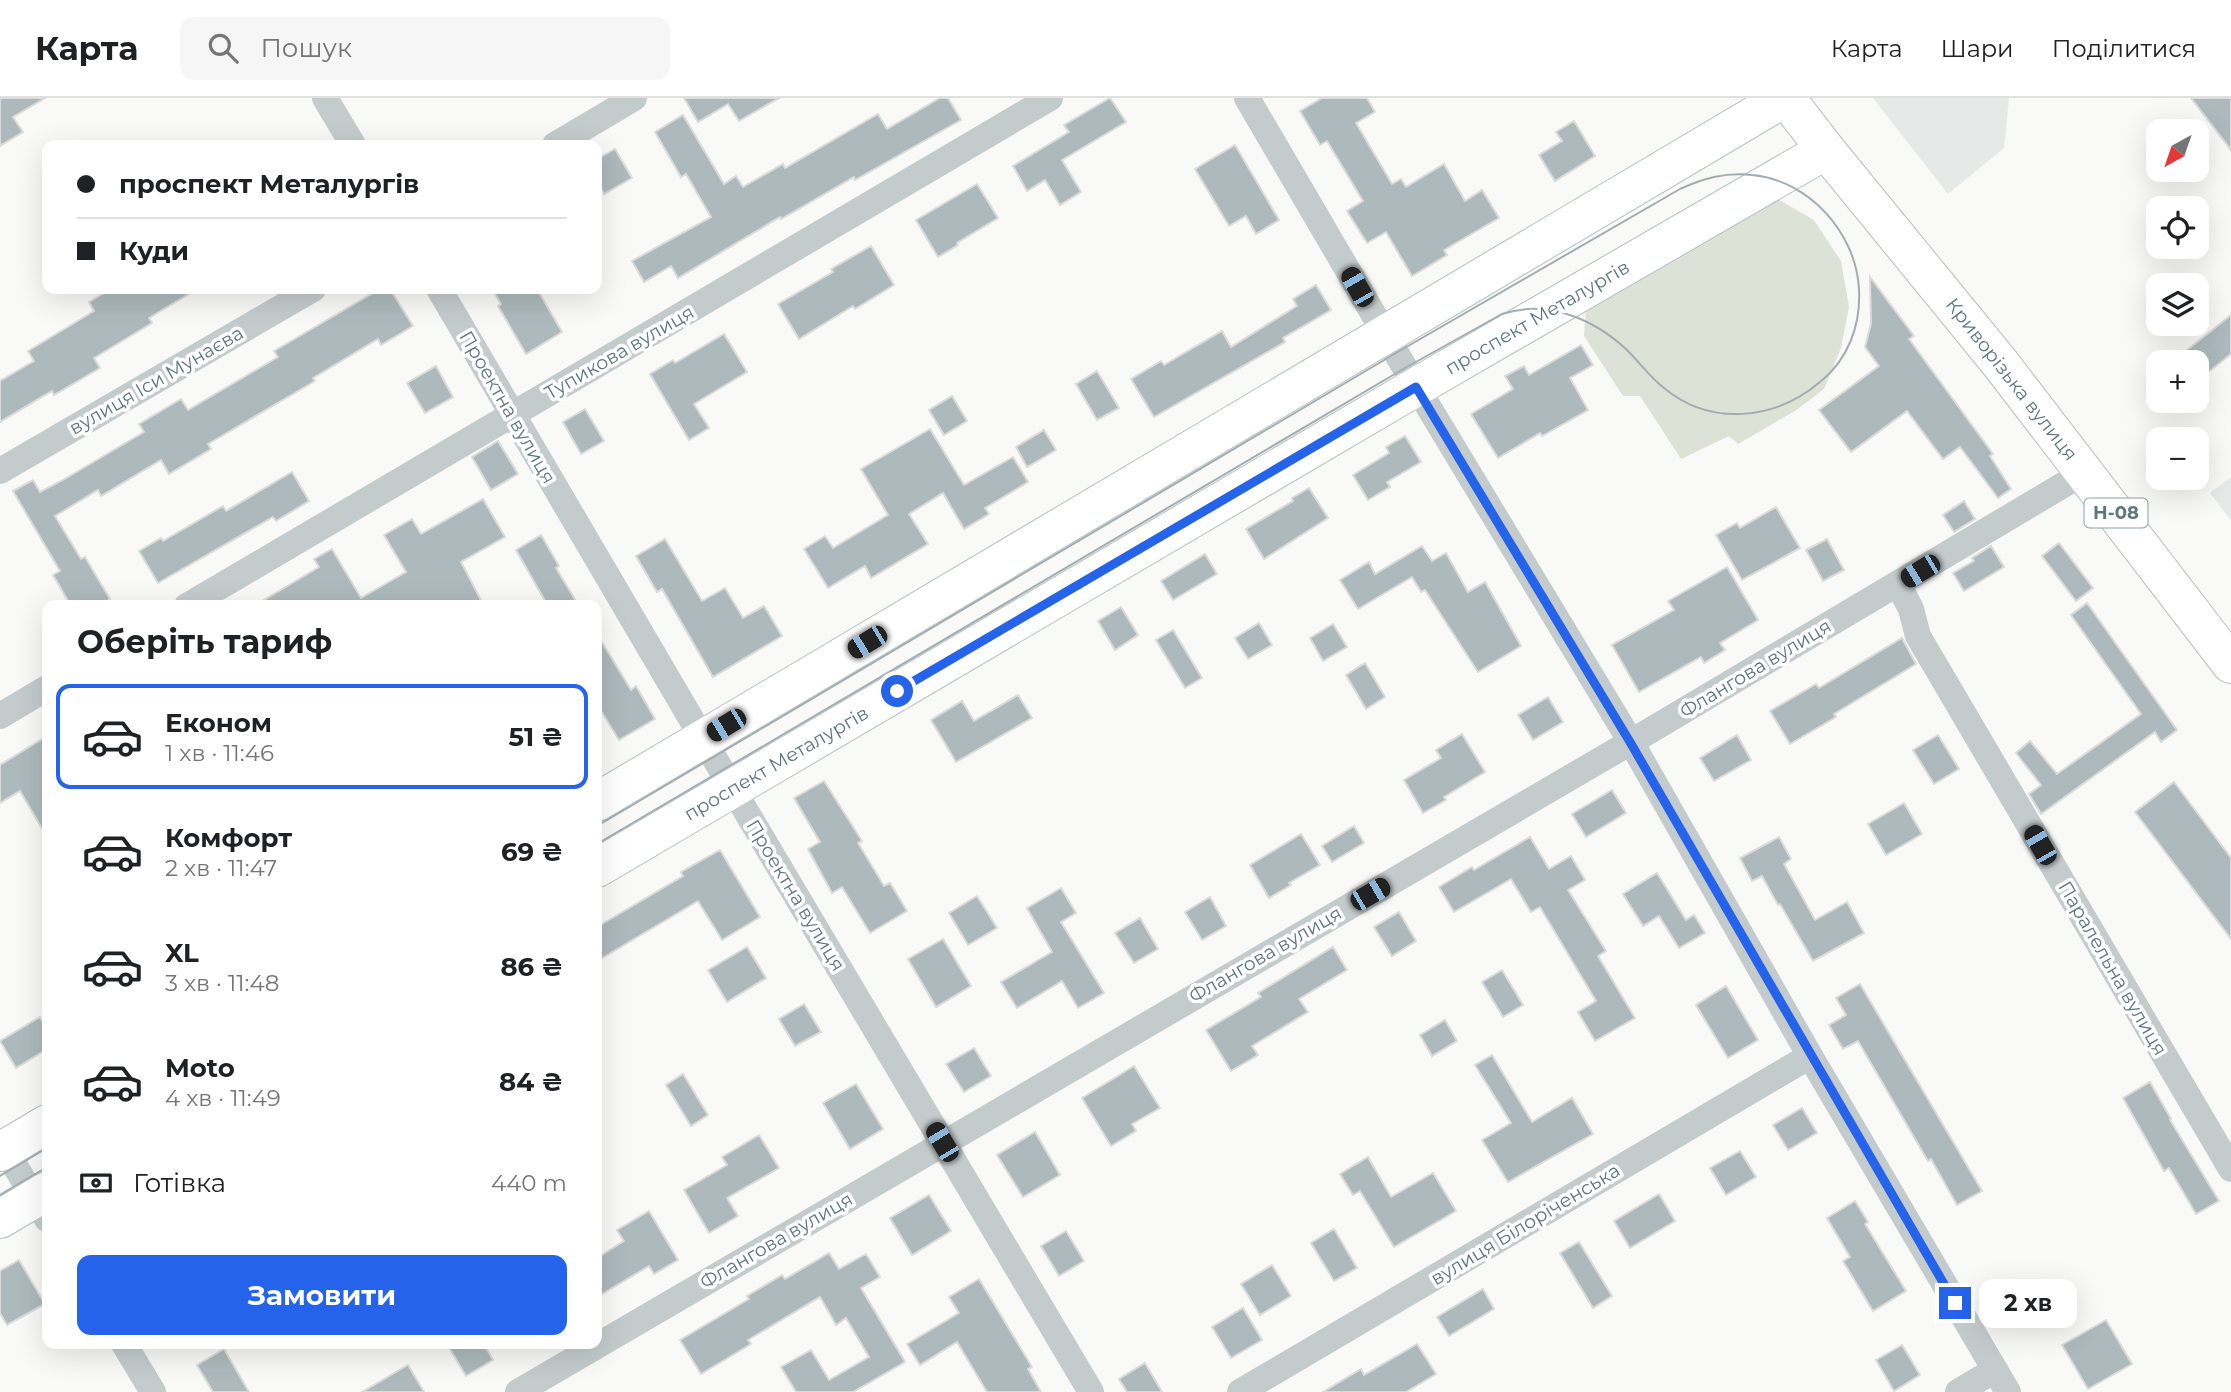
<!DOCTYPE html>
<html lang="uk">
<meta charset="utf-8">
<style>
body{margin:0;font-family:Montserrat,sans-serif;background:#f6f6f6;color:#202124;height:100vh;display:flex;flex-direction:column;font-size:26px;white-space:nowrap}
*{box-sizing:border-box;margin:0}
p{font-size:23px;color:#757577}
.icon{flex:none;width:38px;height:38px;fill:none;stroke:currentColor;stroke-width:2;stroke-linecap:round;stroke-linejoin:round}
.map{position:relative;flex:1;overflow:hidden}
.details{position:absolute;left:42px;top:502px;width:560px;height:749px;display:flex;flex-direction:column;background:#fff;border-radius:14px;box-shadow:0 7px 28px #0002}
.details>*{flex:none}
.hud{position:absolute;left:42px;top:42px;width:560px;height:154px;border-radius:14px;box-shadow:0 7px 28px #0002;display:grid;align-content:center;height:154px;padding:0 35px;background:#fff}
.needle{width:46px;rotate:220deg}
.buttons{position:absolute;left:2146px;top:21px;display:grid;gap:14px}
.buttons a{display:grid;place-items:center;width:63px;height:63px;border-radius:14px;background:#fff;box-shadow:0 7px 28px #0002;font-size:35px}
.end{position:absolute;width:32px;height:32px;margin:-16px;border:9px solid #2563eb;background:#fff;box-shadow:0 0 0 4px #fff}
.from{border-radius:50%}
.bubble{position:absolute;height:49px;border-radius:14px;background:#fff;box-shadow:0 7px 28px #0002;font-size:23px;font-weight:700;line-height:49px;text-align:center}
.car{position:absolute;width:21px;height:42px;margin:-21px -10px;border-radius:9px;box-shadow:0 0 5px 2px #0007;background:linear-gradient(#222 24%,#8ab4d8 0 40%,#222 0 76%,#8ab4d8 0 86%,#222 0)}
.hud b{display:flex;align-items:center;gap:24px;height:66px;font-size:26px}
.hud b+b{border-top:2px solid #e0e0e0}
.hud i{width:18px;height:18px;background:#202124}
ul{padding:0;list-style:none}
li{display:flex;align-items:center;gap:21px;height:105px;margin:0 14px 10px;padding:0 21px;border:4px solid transparent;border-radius:14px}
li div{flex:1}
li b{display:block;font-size:26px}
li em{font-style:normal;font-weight:700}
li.current{border-color:#2563eb}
li>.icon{width:63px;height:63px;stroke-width:1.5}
h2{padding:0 35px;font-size:32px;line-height:84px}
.pay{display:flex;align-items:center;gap:18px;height:77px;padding:0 35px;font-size:26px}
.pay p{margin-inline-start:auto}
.cta{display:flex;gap:14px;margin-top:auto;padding:14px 35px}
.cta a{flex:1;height:80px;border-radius:14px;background:#2563eb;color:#fff;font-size:28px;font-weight:700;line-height:80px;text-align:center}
header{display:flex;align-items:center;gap:42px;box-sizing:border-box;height:98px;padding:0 35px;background:#fff;border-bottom:2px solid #e0e0e0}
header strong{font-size:33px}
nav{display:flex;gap:38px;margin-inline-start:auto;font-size:24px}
.search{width:490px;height:63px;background:#f6f6f6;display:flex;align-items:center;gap:18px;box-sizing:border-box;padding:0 24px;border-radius:14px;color:#757577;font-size:26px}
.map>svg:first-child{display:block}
.built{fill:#e7e9e8}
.green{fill:#dde2d7}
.building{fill:#adb9bc;stroke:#dbdbd9;stroke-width:2}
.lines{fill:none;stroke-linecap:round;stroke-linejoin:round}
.secondary-casing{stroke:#b6bfc2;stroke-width:40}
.primary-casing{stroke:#b7bec1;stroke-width:40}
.street{stroke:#c4cbcd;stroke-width:26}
.secondary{stroke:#fff;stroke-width:38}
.primary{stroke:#fff;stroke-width:38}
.tram{stroke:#a3adb1;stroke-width:2}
.route{stroke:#2563eb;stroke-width:9}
.labels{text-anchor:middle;stroke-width:7;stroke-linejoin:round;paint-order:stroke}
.shield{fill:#fff;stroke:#8e9fa5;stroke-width:2}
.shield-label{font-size:18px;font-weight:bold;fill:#5e767e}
.street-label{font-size:19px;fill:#5e767e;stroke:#fff}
</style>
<header>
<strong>Карта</strong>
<div class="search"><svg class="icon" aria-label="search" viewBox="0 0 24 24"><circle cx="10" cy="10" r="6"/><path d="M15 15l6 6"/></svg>Пошук</div>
<nav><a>Карта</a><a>Шари</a><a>Поділитися</a></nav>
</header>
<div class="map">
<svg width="2231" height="1294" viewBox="0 0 2231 1294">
<rect width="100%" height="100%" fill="#f9f9f7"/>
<g class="built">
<path d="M1873,0h136l-5,50 -56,46z"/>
<path d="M2231,379v43l-21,-27z"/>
</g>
<path class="green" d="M1776,100l38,22 27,41 8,46 -8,41 -17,41 -29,22 -57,33 -9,-8 -48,23 -41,-63h-17l-39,-60 2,-27z"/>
<g class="building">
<path d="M0,0h45l-32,19 10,15 -23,14z"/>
<path d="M684,0h95l-40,23 -11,-17 -30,18z"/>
<path d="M940,0h8l13,22 -106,60 -1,-3 -73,42 -1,-2 -102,61 -7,-12 -27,16 -12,-21 79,-44 -25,-43 -5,3 -26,-45 28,-17 41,69 12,-8 7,11 40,-23 2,4 93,-54 9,15z"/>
<path d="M1110,0l16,24 -64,38 19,32 -21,13 -15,-25 -18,11 -14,-25 56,-34 -5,-7z"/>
<path d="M1322,0h45l8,14 -19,11 36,61 9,-5 5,8 38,-23 21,37 17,-11 17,28 -55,32 3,5 -35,21 -26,-44 -19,11 -20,-32 16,-10 -36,-60 -7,4 -20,-34z"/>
<path d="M2191,0h40v52z"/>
<path d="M1574,23l21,35 -40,25 -16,-26 23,-14 -6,-9z"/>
<path d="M1235,47l44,75 -23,14 -10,-18 -17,10 -34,-57z"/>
<path d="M615,51l17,29 -28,16 -7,-13v-22z"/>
<path d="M977,86l21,34 -41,25 1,2 -20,12 -22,-37z"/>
<path d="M871,148l23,39 -39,24 -2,-3 -54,33 -21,-35 55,-32 -2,-3z"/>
<path d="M1870,179l44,59 -5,3 84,115 -3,2 21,33 -13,9 -38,-51 -17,12 -36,-48 -56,41 -32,-42 60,-44 -14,-19 6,-23z"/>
<path d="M1316,187l15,25 -48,28 2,4 -131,75 -23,-38 30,-18 3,4 58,-34 9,16 66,-41 -4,-7z"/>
<path d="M111,191h86l-48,29 3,5 -58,35 6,10 -46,27 -2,-4 -52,31v-41l34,-20 -6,-10 66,-40 -5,-9z"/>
<path d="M380,191h10l23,37 -32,19 -3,-6 -65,39 2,3 -107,63 3,5 -42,25 -8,-14 -60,36 -3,-6 -43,26 26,43 4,-2 25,42 -11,7h-28l-18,-31 7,-4 -47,-80 20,-11 7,12 23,-12 81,-48 -5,-8 42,-25 7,11 90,-53 -4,-6z"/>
<path d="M492,191h45l25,43 -36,22 -28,-48 3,-2z"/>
<path d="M2231,217v39l-35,28v-20h-24z"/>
<path d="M724,236l23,38 -53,32 15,24 -20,12 -39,-66 23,-14 2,3z"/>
<path d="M1581,247l12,20 -23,13 18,32 -46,26 -2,-3 -42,25 -27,-44 42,-25 -8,-13 19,-10 5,9z"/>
<path d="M436,268l17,31 -28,16 -18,-30z"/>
<path d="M1097,273l22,37 -22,12 -21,-36z"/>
<path d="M952,298l15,25 -23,14 -15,-25z"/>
<path d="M585,311l19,32 -23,13 -18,-32z"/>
<path d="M930,331l34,56 49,-28 15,25 -43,26 4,6 -25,15 -21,-36 -34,21 19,30 -57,34 -6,-12 -37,22 -24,-39 21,-13 8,12 55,-33 -27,-46z"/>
<path d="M1044,332l12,20 -29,17 -11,-20z"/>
<path d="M1405,338l16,26 -34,20 3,5 -22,13 -15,-25 36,-22 -3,-6z"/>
<path d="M498,343l20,33 -27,16 -19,-33z"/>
<path d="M292,374l17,29 -33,20 -3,-4 -115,66 -19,-32 22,-13 2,3 60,-35 3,5z"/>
<path d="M1309,390l19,30 -64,41 -18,-30 47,-28 -1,-3z"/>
<path d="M483,401l22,38 -44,25 23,44h-230l65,-39 -5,-8 18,-10 29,49 45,-26 -22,-37 28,-16 9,15z"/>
<path d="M1964,403l11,18 -21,13 -11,-17z"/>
<path d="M1776,409l24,41 -58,32 -26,-45 21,-12 3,5z"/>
<path d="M541,437l18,31 -3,2 23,38h-31l-32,-56z"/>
<path d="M665,441l37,62 23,-13 18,30 21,-12 18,30 -69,41 -51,-88 -5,3 -21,-36z"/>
<path d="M1827,441l17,31 -21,11 -17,-31z"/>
<path d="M2059,445l34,45 -17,13 -34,-45z"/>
<path d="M1422,448l10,15 14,-8 22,39 17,-10 36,64 -43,26 -53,-82 -4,2 -9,-15 -54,32 -18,-29 29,-18 6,12z"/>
<path d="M1991,448l13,21 -40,24 -11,-18 21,-12 -2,-3z"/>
<path d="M1205,456l12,20 -44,26 -12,-19z"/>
<path d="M1727,469l31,53 -38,23 5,7 -21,13 -3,-6 -62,35 -27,-47 62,-35 -6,-9z"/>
<path d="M2087,505l90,127 -16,12 -6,-10 -114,82 -12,-20 12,-9 -25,-32 14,-12 27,33 84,-60 -70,-99z"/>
<path d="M1121,509l17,28 -23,15 -17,-29z"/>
<path d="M1259,525l13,22 -24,14 -13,-21z"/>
<path d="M1333,526l14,23 -24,14 -13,-23z"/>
<path d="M1173,532l29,48 -17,10 -29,-48z"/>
<path d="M597,536l34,56 5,-4 19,33 -36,21 -22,-36z"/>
<path d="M1902,540l14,26 -82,50 2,3 -46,27 -20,-33 46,-27 3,4z"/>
<path d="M1365,565l20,34 -19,12 -20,-34z"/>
<path d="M1018,597l14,23 -76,44 -25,-42 31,-19 12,20z"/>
<path d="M1548,599l15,25 -30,18 -15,-25z"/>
<path d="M1462,636l23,38 -41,25 2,3 -23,13 -19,-33 37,-22 -5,-8z"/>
<path d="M1737,637l14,25 -37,21 -14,-23z"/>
<path d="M1938,637l21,34 -25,15 -21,-34z"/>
<path d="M47,638v101l-27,-46 -20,12v-38z"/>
<path d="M824,683l38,60 -4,2 26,43 6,-3 17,28 -37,22 -28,-46 -10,6 -24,-44 12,-7 -26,-44z"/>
<path d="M2174,684l57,76v81l-96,-127z"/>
<path d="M1612,692l14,23 -40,24 -14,-23z"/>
<path d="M1904,705l18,31 -36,21 -18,-31z"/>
<path d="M1354,728l10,17 -32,19 -10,-16z"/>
<path d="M1301,736l19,31 -31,18 2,2 -22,13 -19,-33z"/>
<path d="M1530,739l19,32 22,-13 14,24 -17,10 38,61 -8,5 37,62 -40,23 -17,-29 18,-11 -56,-94 -9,5 -20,-33 -57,33 -15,-25 33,-20 2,3z"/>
<path d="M1779,739l12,22 -7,5 31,56 32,-18 17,31 -51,28 -33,-57 -2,1 -16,-29 -10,5 -12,-23z"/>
<path d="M720,752l40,67 -38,23 -24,-39 -101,60v-34l86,-51 -2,-4z"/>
<path d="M1657,775l29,47 8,-5 11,18 -26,15 -20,-32 -16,10 -20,-32z"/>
<path d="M1061,790l15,25 -15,9 43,71 -26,15 -16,-27 -45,27 -16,-26 51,-30 -25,-44z"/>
<path d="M977,798l20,32 -29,17 -19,-32z"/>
<path d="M1210,799l16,29 -24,14 -17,-28z"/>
<path d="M1399,814l17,29 -24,15 -18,-29z"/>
<path d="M1140,820l18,31 -24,14 -19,-30z"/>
<path d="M943,841l28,47 -35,21 -28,-48z"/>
<path d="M747,849l19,31 -39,24 -19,-32z"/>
<path d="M1333,849l14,23 -48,29 9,13 -56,34 6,9 -27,16 -25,-41 55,-33 -3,-4z"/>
<path d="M1502,872l21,35 -20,12 -21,-35z"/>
<path d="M1860,886l122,207 -25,14 -26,-46 -3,2 -70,-120 -15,8 -14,-24 17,-10 -10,-17z"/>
<path d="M1726,888l32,54 -30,18 -32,-53z"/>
<path d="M804,906l17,28 -26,14 -16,-27z"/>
<path d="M40,919l7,13v19l-31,19 -16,-27z"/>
<path d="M1445,922l12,21 -25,15 -12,-21z"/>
<path d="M974,950l17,28 -27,16 -18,-28z"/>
<path d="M1492,957l40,67 40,-24 21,36 -85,48 -26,-42 29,-17 -36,-58z"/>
<path d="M1134,968l26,42 -28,16 4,7 -25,15 -29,-48z"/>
<path d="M683,976l25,41 -17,11 -25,-41z"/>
<path d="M2150,984l21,37 -1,1 49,81 -23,13 -27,-46 -5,3 -41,-73z"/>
<path d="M856,986l27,45 -33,20 -27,-46z"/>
<path d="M1802,1010l15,25 -29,17 -15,-25z"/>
<path d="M1035,1034l25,43 -37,22 -26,-42z"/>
<path d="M759,1037l20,33 -52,30 11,18 -29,17 -25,-43 43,-25 -5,-8z"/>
<path d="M1740,1053l16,26 -30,18 -16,-27z"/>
<path d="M1368,1059l23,40 42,-24 23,38 -62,36 -34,-56 -7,4 -13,-21z"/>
<path d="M1659,1096l16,27 -45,27 -16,-27z"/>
<path d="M929,1097l22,36 -39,24 -22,-37z"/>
<path d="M1855,1103l13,21 -3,2 41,67 -33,20 -30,-50 7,-4 -23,-39z"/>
<path d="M649,1113l29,49 -24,14 -5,-8 -52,31v-39l27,-17 -7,-11z"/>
<path d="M1334,1131l23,39 -23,13 -23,-38z"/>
<path d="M1066,1133l18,30 -25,15 -18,-30z"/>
<path d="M1579,1144l33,54 -19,12 -33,-55z"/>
<path d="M829,1155l10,16 27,-15 14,23 -19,11 44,74 -52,30h-57l-15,-25 30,-17 18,30 40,-23 -23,-39 -10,7 -16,-28 -72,43 3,4 -50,30 -21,-34 69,-41 -2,-3 35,-21 3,4z"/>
<path d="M19,1162l26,44 -38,21 -7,-12v-42z"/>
<path d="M1272,1167l19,31 -31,19 -19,-31z"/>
<path d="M979,1181l53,88 -4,2 13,23h-54l-30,-50 -37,23 -13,-21 52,-31 -10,-16z"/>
<path d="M1483,1191l11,20 -45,27 -12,-19z"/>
<path d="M1243,1210l19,32 -31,18 -19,-31z"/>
<path d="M2106,1222l26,44 -44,25 -26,-44z"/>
<path d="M447,1246h37l9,16 -27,16z"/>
<path d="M1417,1246l19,30 -30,18h-83l38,-23 3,6z"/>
<path d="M1902,1247l18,30 -26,16 -18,-31z"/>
<path d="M224,1251l25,43h-36l-16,-27z"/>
<path d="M1145,1265l17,29h-35l-8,-13z"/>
<path d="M408,1267l16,27h-62z"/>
</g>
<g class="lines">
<g class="secondary-casing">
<g id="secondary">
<path d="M597,704l1187,-704"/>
<path d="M597,770l819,-481 410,-237"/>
<path d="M0,1054l47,-28"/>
<path d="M0,1121l47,-28"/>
</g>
</g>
<g class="primary-casing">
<path id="primary" d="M1786,0l40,52 174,213 231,301"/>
</g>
<g class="street">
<path d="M325,0l28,47"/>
<path d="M1247,0l158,270 226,374 179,314 198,336"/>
<path d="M555,47l79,-47"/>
<path d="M439,191l264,450 388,653"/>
<path d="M0,373l313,-182"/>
<path d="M1898,486l13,25 7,27 313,533"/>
<path d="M187,508l863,-508"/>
<path d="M0,618l47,-28"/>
<path d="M0,1043l47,78"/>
<path d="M124,1246l29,48"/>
<path d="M518,1294l1113,-650 454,-270"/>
<path d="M1240,1294l570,-336"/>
<path d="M1958,1294l37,-22"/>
</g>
<use href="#secondary" class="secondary"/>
<use href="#primary" class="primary"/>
<g class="tram">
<path d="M597,728l799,-473 284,-164c24,-11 46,-17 72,-14 57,5 104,58 107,114 2,36 -11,71 -39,93 -45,38 -109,45 -156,6 -14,-11 -24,-25 -37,-38 -33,-31 -80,-51 -125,-36l-97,54 -808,476"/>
<path d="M0,1078l47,-28"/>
<path d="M0,1097l47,-28"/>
</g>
</g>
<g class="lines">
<path class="route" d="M897,593l519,-304 214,355 325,561"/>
</g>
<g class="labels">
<rect class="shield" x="2084.5" y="400.5" width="63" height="29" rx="5"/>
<g class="shield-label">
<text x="2116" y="421">Н-08</text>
</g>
<g class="street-label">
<text transform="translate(1537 219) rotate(-30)" y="7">проспект Металургів</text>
<text transform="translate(619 254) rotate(-30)" y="7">Тупикова вулиця</text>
<text transform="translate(2012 281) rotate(52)" y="7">Криворізька вулиця</text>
<text transform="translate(156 282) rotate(-30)" y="7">вулиця Іси Мунаєва</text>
<text transform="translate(508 309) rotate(60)" y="7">Проектна вулиця</text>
<text transform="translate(1755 570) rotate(-31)" y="7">Флангова вулиця</text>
<text transform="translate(776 665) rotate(-30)" y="7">проспект Металургів</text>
<text transform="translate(796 797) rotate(59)" y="7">Проектна вулиця</text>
<text transform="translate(1265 856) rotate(-30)" y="7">Флангова вулиця</text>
<text transform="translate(2113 870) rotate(60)" y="7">Паралельна вулиця</text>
<text transform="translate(1525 1126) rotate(-31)" y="7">вулиця Білоріченська</text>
<text transform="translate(776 1142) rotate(-30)" y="7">Флангова вулиця</text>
</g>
</g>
</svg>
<div class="buttons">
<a><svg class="needle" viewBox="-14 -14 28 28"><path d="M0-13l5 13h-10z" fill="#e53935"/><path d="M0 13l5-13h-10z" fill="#757577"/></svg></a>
<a><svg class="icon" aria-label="locate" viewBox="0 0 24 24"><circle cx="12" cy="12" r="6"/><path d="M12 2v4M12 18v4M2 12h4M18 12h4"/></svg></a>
<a><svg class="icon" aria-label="layers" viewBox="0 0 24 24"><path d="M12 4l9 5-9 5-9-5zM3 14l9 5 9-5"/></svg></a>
<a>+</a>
<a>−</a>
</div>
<i class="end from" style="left:897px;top:593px"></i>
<i class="end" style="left:1955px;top:1205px"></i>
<div class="bubble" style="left:1979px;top:1181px;width:98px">2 хв</div>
<i class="car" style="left:1357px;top:189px;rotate:330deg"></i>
<i class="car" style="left:1920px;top:473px;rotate:239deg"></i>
<i class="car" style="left:867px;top:544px;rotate:239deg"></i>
<i class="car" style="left:726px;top:627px;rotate:239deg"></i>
<i class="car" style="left:2040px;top:747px;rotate:330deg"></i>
<i class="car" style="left:1370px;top:796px;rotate:60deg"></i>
<i class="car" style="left:942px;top:1044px;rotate:329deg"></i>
<div class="hud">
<b><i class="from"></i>проспект Металургів</b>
<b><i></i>Куди</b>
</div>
<section class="details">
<h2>Оберіть тариф</h2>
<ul>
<li class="current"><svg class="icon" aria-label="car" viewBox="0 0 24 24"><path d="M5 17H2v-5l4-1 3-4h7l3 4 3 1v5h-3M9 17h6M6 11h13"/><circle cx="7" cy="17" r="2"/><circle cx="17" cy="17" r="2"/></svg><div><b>Економ</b><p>1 хв · 11:46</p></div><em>51 ₴</em></li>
<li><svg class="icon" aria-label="car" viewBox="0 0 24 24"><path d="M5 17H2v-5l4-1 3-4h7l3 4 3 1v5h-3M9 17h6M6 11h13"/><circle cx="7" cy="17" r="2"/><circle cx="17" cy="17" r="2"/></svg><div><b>Комфорт</b><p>2 хв · 11:47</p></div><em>69 ₴</em></li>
<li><svg class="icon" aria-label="car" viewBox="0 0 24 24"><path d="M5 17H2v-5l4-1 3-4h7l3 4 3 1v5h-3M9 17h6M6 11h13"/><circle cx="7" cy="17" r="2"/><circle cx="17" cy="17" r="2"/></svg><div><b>XL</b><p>3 хв · 11:48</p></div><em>86 ₴</em></li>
<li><svg class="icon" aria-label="car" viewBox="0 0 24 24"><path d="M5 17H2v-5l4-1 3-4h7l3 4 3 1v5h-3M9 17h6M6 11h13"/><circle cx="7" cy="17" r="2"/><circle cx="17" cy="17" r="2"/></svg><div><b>Moto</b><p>4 хв · 11:49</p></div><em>84 ₴</em></li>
</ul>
<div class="pay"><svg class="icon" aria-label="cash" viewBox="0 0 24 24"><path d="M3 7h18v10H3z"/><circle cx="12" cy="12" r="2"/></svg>Готівка<p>440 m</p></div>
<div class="cta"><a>Замовити</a></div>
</section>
</div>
